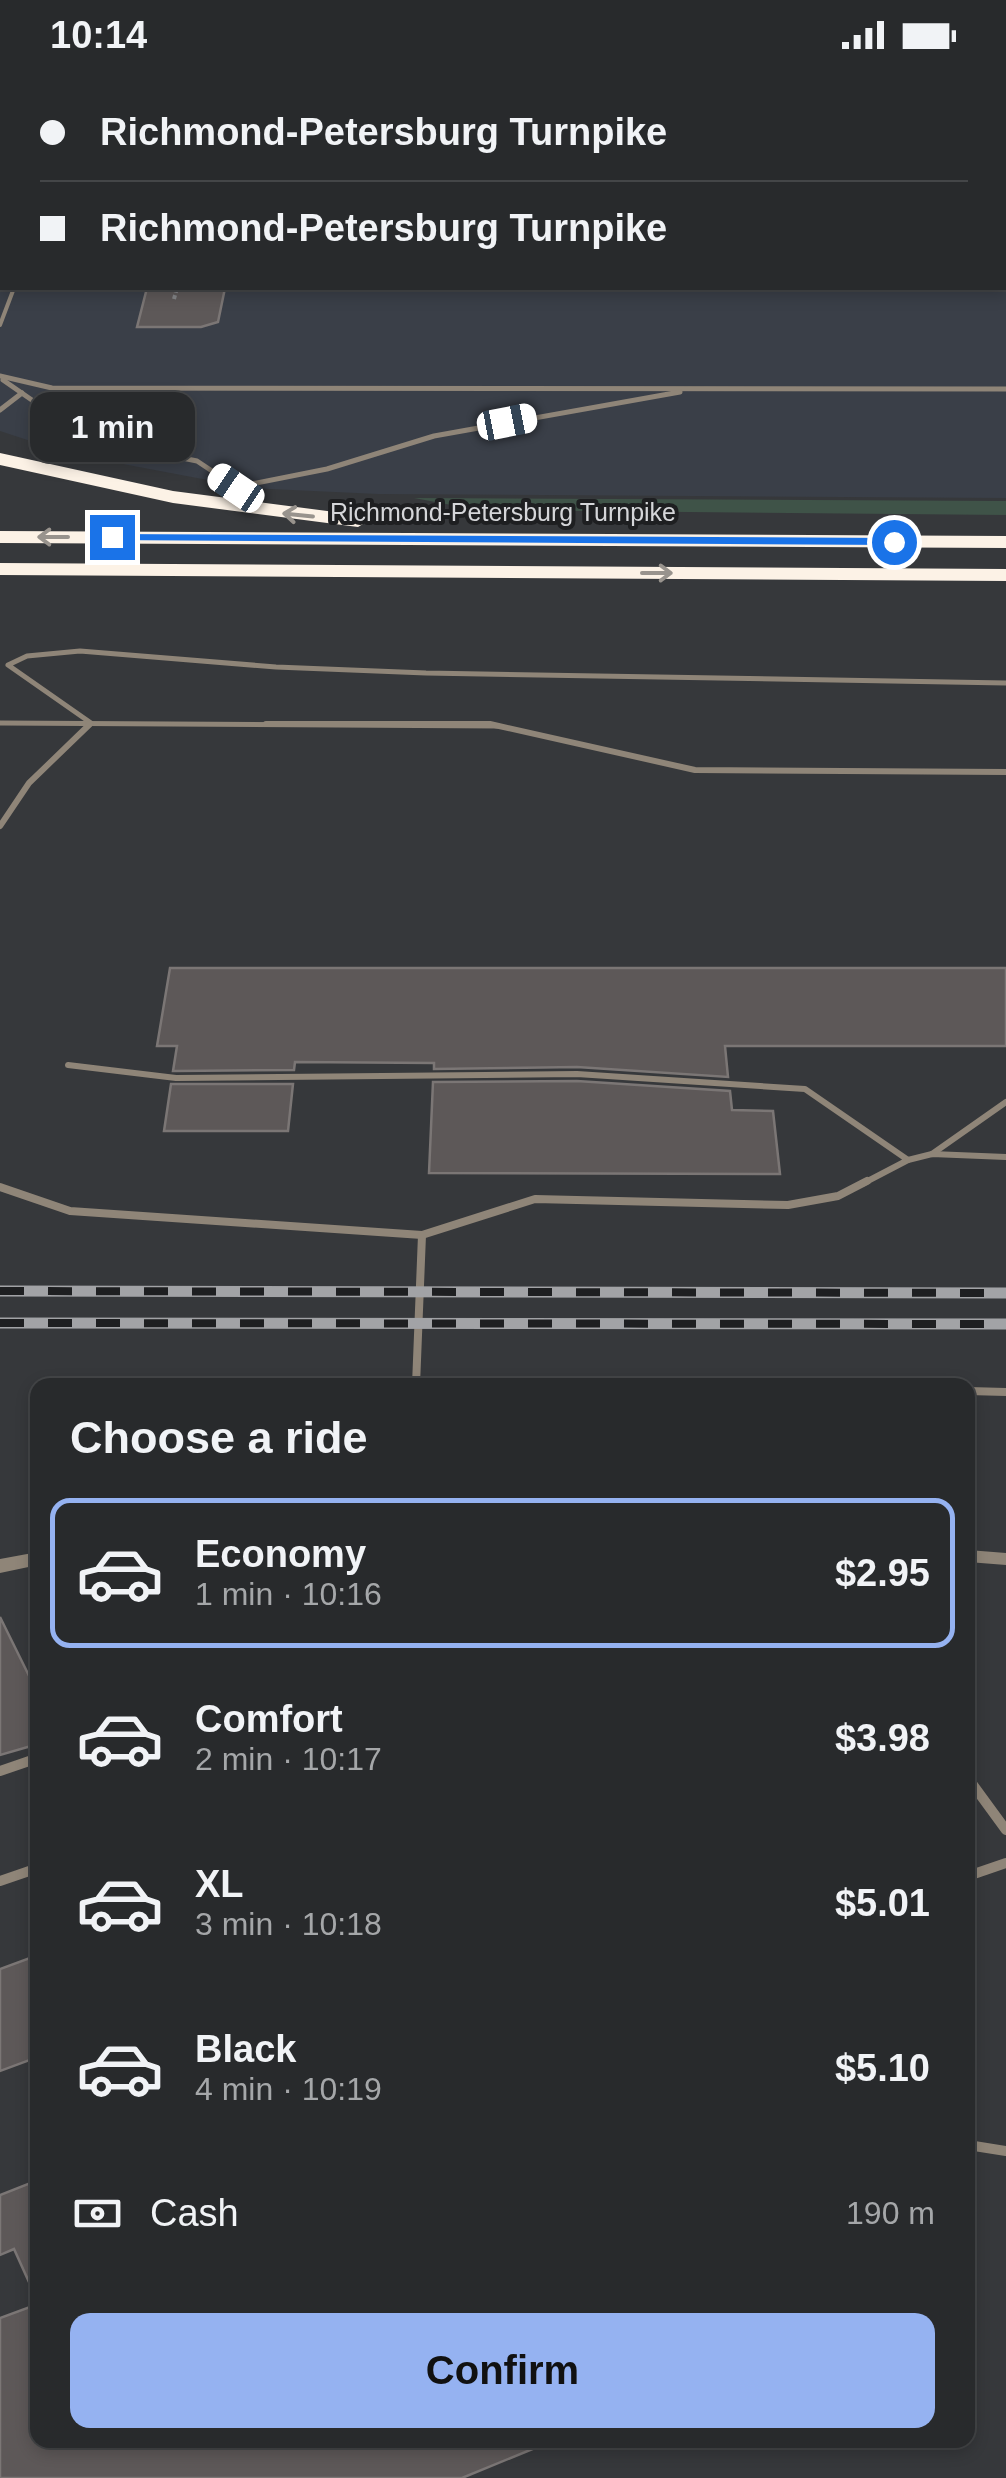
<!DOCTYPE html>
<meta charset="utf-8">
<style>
body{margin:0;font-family:Arial,sans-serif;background:#303234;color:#f1f3f6;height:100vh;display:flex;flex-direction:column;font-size:38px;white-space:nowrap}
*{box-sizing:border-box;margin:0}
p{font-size:32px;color:#a5a7a9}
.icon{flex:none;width:55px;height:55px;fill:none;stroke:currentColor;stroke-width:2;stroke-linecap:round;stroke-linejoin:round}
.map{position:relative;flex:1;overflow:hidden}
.side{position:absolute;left:30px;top:1308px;width:945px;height:1070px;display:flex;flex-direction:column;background:#282a2c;border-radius:20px;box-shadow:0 5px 15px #0003,0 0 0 2px #444648}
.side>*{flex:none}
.top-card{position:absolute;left:0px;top:0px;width:1008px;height:220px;box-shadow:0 5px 15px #0003,0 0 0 2px #444648;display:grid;align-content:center;height:220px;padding:0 40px;background:#282a2c}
.end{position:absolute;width:45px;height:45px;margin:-22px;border:12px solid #1a73e8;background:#fff;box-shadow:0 0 0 5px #fff}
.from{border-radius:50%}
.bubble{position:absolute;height:70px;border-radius:20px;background:#282a2c;box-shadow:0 5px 15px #0003,0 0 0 2px #444648;font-size:32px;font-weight:700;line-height:70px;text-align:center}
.car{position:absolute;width:30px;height:60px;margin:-30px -15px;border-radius:12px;box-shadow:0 0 8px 2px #0007;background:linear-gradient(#fff 24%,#345 0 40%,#fff 0 76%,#345 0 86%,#fff 0)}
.top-card b{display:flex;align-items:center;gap:35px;height:95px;font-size:38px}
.top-card b+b{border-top:2px solid #444648}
.top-card i{width:25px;height:25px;background:#f1f3f6}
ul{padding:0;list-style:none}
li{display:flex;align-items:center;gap:30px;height:150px;margin:0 20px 15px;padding:0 20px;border:5px solid transparent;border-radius:20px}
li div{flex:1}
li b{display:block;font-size:38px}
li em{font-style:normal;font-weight:700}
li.on{border-color:#95b2f1}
li>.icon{width:90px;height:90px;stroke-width:1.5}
h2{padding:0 40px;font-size:45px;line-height:120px}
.pay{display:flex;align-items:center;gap:25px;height:110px;padding:0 40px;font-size:38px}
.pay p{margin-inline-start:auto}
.action{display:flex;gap:20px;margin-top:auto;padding:20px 40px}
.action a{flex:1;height:115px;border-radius:20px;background:#95b2f1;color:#111;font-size:40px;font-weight:700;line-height:115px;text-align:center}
.status{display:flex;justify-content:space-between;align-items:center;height:70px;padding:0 50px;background:#282a2c;direction:ltr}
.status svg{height:28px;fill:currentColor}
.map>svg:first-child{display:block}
.built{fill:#3a3f48;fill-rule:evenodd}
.green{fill:#3f5348}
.building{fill:#5d5858;stroke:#7b7675;stroke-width:2.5}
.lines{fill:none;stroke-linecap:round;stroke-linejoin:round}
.path{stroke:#838487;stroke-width:4;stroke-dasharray:4 2.5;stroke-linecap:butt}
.service-far4{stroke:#8f8578;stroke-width:4}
.service-far3{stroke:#8f8578;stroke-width:5}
.service-far2{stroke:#8f8578;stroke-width:6}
.service-far1{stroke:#8f8578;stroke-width:8}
.service{stroke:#8f8578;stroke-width:10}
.tertiary{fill:#8f8578;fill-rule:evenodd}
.motorway{fill:#fcf2e6;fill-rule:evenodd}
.rail-casing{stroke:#a2a3a6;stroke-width:11}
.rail{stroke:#1e1f21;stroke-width:8;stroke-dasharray:24;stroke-linecap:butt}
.oneway{stroke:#98938d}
.route{fill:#1a73e8}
.labels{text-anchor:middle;stroke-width:8;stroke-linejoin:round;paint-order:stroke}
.far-street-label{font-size:25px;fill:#d5d6d9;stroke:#1e1f21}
</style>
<div class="status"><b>10:14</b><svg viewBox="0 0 49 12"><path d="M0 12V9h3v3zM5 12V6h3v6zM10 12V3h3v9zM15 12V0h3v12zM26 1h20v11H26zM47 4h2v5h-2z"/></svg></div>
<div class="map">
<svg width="1006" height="2408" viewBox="0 0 1006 2408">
<rect width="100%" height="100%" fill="#36383b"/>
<path class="built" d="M0,0h1006v428l-628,-4 -128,-6 -180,-34 -70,-23zM2,2h1003v216h-1003z"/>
<path class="green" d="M414,428l592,3v14l-528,-5z"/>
<g class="building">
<path d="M147,218h78l-7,34 -17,5h-64z"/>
<path d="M170,898h836v78h-281l3,31 -151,-10 -143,2v-6l-139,-1 -1,8 -118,1h-3l4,-25h-20z"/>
<path d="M577,1011l153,10 2,19 41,1 7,63 -351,-1 4,-91z"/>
<path d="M171,1014h122l-5,47h-124z"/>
<path d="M0,1547l38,77v50l-38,11z"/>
<path d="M38,1885v102l-38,14v-102z"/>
<path d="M38,2110v122l-24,-53 -14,6v-60z"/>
<path d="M38,2234v136l514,1 -90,37h-462v-160z"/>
</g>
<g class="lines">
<path class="path" d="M174,229l3,-11"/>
<path class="service-far4" d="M0,255l14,-37"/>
<g class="service-far3">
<path d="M0,306l52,12 954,1"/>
<path d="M3,310l85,59 109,22 39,26 -16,18"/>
<path d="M0,340l22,-17"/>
<path d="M236,417l91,-18 107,-33 246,-44"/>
<path d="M0,653l499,3"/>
<path d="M88,656l3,-3 -83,-58 19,-9 53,-5 196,16 150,6 580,10"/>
</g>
<g class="service-far2">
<path d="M266,654h224l205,46 311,2"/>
<path d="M0,756l29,-43 61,-59"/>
<path d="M68,995l108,13 401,-4 228,15 103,71 -46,24"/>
<path d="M932,1084l74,-52"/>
<path d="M908,1090l24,-6 74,3"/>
</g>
<g class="service-far1">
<path d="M0,1117l70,24 352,24 113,-36 253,6 50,-9 29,-15"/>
<path d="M416,1315l6,-150"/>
<path d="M968,1321l38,1"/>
</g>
<g class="service">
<path d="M0,1701l38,-13"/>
<path d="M968,1708l38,52"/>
<path d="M968,1806l38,-13"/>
<path d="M0,1811l38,-13"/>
<path d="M968,2075l38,6"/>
</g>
<g class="tertiary">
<path d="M968,1480l38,3v12l-38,-3z"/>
<path d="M38,1482v13l-38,8v-14z"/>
</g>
<g class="motorway">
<path d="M0,383l173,38 185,24 10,6 -10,6 -185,-24 -173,-38z"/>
<path d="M0,461l1006,5v12l-1006,-5z"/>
<path d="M0,493l1006,6v12l-1006,-6z"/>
</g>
<g class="rail-casing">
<g id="rail">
<path d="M0,1221l1006,2"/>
<path d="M0,1253l1006,1"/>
</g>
</g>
<use href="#rail" class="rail"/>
</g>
<defs><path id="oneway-shaft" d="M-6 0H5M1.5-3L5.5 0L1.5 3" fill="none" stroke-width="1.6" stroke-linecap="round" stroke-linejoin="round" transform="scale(2.5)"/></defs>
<g class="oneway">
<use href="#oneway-shaft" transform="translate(298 445) rotate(-174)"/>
<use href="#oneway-shaft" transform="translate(53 467) rotate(-180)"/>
<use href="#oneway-shaft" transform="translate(657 503)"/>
</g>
<path class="route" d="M112,464l782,4 6,4 -6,3 -786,-5z"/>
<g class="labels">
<g class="far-street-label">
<text x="503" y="451">Richmond-Petersburg Turnpike</text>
</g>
</g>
</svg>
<i class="end from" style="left:894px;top:472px"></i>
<i class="end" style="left:112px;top:467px"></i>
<div class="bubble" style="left:30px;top:322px;width:165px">1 min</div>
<i class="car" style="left:507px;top:352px;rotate:79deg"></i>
<i class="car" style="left:236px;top:418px;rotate:304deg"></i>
<div class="top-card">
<b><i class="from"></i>Richmond-Petersburg Turnpike</b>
<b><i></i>Richmond-Petersburg Turnpike</b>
</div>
<section class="side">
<h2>Choose a ride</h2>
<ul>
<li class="on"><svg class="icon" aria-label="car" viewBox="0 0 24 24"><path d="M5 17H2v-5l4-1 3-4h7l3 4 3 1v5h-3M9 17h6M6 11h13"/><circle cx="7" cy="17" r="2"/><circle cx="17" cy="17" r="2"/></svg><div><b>Economy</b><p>1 min · 10:16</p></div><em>$2.95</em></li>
<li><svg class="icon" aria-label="car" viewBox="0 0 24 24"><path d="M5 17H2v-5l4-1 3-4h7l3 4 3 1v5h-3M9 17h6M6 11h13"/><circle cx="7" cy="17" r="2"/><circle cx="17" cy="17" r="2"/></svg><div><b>Comfort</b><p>2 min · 10:17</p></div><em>$3.98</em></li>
<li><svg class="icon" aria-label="car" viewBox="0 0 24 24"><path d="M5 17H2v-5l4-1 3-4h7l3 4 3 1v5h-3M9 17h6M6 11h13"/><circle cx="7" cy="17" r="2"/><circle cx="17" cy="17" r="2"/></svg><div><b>XL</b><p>3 min · 10:18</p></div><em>$5.01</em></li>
<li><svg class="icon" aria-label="car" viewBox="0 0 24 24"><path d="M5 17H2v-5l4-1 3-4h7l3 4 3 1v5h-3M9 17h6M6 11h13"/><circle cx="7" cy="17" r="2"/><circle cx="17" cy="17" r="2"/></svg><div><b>Black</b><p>4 min · 10:19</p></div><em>$5.10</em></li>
</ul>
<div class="pay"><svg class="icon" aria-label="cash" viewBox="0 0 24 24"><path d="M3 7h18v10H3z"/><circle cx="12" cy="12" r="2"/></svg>Cash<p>190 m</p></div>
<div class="action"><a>Confirm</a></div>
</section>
</div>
